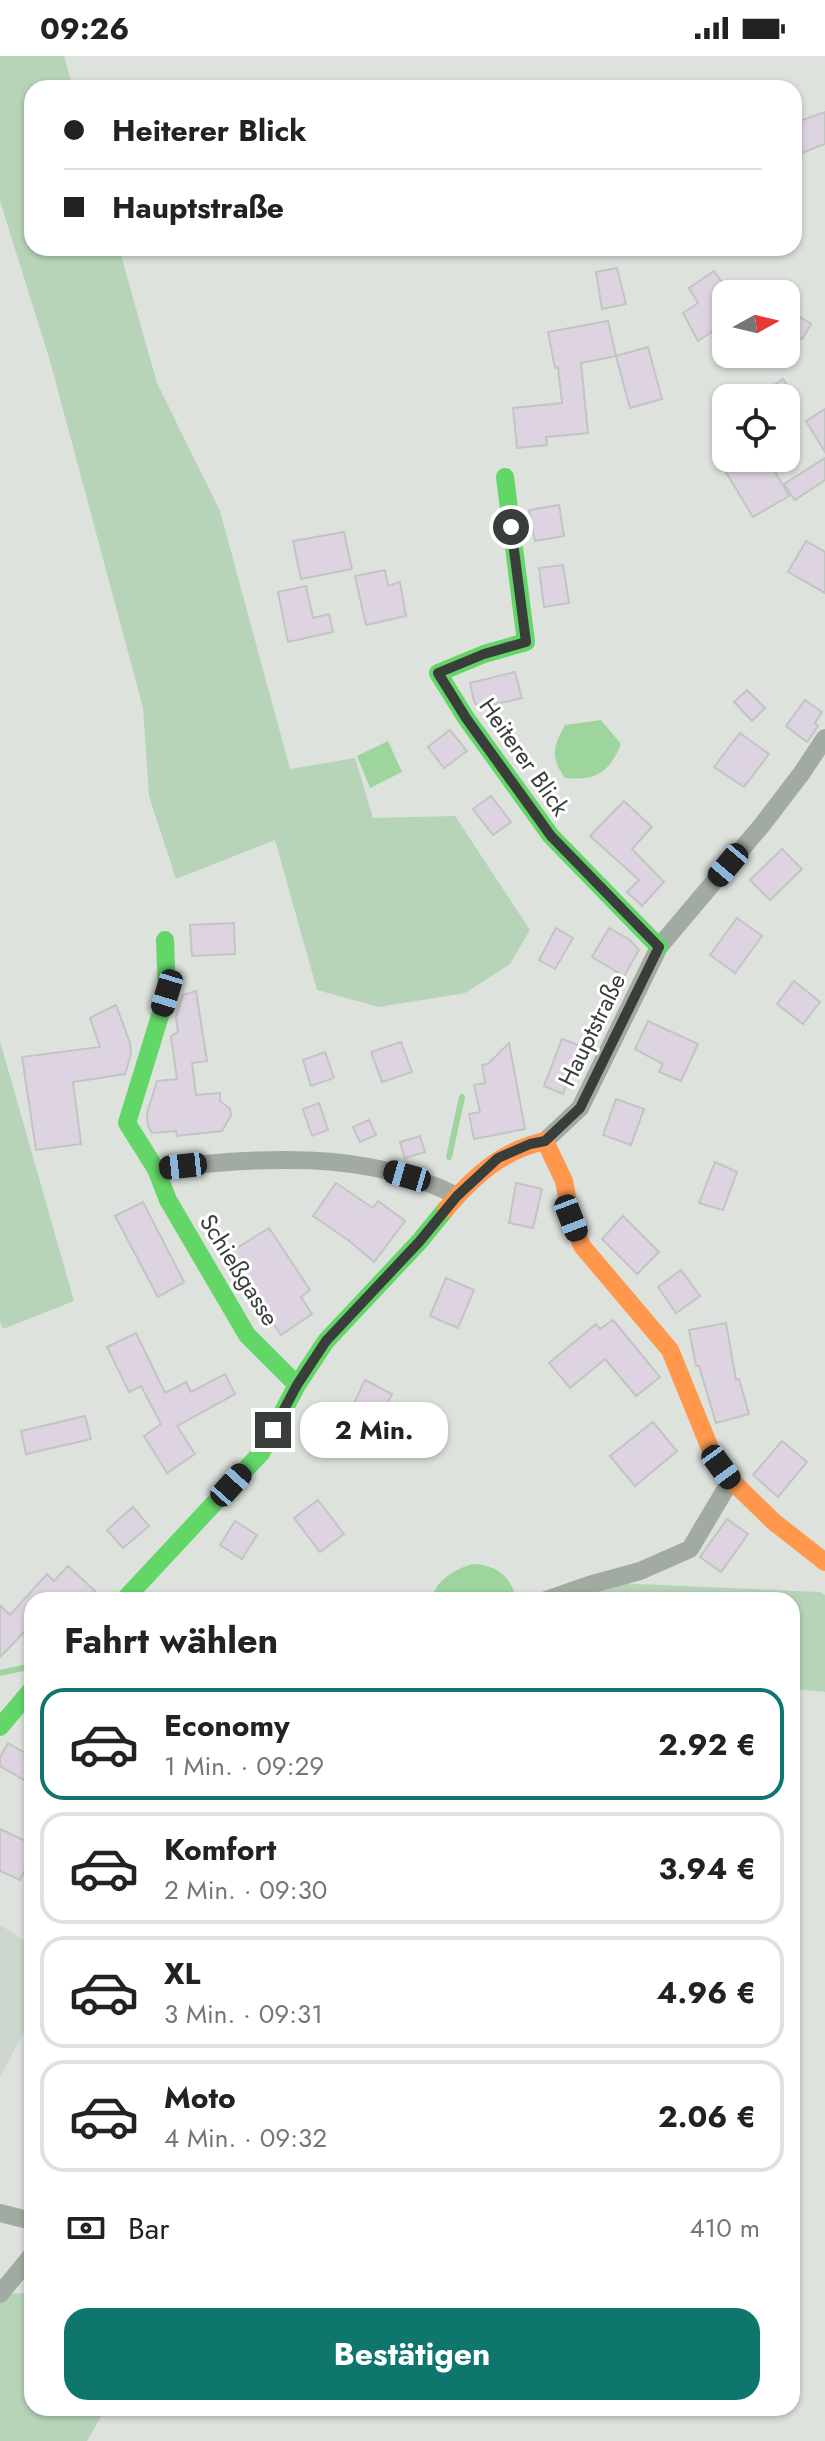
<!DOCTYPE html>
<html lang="de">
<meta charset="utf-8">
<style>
body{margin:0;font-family:Jost,sans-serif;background:#f6f6f6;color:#222;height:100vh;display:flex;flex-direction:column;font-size:30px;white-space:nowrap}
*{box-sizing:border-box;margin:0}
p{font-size:26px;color:#767676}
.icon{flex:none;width:44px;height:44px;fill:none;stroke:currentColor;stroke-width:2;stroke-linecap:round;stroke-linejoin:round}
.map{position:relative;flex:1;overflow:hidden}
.details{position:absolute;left:24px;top:1536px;width:776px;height:824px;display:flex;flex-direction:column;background:#fff;border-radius:24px;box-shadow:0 2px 6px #0004}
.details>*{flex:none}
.hud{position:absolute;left:24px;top:24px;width:778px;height:176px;border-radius:24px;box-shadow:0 2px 6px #0004;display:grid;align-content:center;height:176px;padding:0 40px;background:#fff}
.needle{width:52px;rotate:82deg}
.buttons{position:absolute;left:712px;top:224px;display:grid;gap:16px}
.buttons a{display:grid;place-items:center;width:88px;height:88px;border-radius:16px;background:#fff;box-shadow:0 2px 6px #0004;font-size:40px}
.end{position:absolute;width:36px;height:36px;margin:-18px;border:10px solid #3a3e3a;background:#fff;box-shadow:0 0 0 4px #fff}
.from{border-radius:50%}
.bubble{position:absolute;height:56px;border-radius:24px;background:#fff;box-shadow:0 2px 6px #0004;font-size:26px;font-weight:700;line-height:56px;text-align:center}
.car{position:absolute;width:24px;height:48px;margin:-24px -12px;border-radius:10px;box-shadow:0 0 6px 2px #0007;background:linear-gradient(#222 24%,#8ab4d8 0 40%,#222 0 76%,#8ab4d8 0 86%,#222 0)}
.hud b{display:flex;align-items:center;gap:28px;height:76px;font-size:30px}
.hud b+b{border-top:2px solid #e0e0e0}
.hud i{width:20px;height:20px;background:#222}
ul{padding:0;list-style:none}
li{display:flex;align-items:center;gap:24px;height:112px;margin:0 16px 12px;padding:0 24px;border:4px solid #e0e0e0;border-radius:24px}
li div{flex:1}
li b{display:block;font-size:30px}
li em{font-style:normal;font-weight:700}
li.active{border-color:#0f766e}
li>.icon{width:72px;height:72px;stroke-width:1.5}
h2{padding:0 40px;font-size:36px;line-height:96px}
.pay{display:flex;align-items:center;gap:20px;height:88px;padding:0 40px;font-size:30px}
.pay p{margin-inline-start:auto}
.action{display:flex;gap:16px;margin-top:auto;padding:16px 40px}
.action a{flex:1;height:92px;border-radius:24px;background:#0f766e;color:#fff;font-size:32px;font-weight:700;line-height:92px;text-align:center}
.status{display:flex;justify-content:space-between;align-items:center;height:56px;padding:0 40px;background:#fff;direction:ltr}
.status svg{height:22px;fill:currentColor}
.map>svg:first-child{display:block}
.built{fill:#cdd7cd}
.green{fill:#b7d4b8}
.water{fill:#9ed59f}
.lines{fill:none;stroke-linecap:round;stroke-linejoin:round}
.stream{stroke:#9ed59f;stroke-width:6}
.building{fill:#ded4e1;stroke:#c3c4c4;stroke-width:2}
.street{stroke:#a2aba2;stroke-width:18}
.fast{stroke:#63d668;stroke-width:18}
.slow{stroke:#ff974d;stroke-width:18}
.route{stroke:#3a3e3a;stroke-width:10}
.labels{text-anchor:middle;stroke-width:6;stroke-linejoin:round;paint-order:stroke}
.street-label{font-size:24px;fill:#3a3e3a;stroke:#fff}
</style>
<div class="status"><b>09:26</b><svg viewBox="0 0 49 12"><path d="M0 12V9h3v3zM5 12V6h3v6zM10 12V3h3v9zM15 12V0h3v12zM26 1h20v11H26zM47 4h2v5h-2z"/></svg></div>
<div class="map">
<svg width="825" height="2385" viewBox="0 0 825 2385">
<rect width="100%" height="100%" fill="#dde2dd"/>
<path class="built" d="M0,1869l32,20v72l-32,60z"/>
<g class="green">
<path d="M0,0h64l9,32h-41v160h87l38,135 63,128 70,258 65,-11 18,60 82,-2 75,114 -20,34 -45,29 -86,14 -62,-17 -42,-150 -99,39 -27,-83 -6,-88 -93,-347 -50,-160z"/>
<path d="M0,985l74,260 -71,28 -3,-7z"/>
<path d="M615,1527l205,9 5,3v97l-33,-3v-89h-228z"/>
<path d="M32,2237v115h74l-19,33h-87v-140l6,-7z"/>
</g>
<g class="water">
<path d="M601,664l20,24c-12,29 -25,37 -56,34 -15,-21 -12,-31 0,-53z"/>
<path d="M388,685l14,31 -32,16 -13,-32z"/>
<path d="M472,1508c21,0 39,11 43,32l-4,4h-78c-1,-18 23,-31 39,-36z"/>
</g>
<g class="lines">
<g class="stream">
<path d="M449,1101l13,-60"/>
<path d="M0,1617l32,-7"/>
</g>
</g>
<g class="building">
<path d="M825,56v32l-31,12v-33z"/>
<path d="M617,212l9,36 -24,5 -6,-37z"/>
<path d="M714,215l12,17v34l-28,19 -15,-28 15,-10 -9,-15z"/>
<path d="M786,252l25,16 -9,15 -16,-11z"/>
<path d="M608,265l8,35 -35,7 7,70 -42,4 1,8 -30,3 -4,-40 49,-5 -4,-36 -3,1 -7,-36z"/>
<path d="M648,291l14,52 -32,9 -14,-52z"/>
<path d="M783,323l13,19h-40z"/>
<path d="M825,353v43l-19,-31z"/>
<path d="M742,402h25l22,38 -36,21 -29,-48z"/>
<path d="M825,402v22l-30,20 -11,-16z"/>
<path d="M559,449l5,31 -29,5 -6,-31z"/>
<path d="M344,476l8,37 -51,10 -8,-38z"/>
<path d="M806,485l19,11v41l-37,-21z"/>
<path d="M563,509l6,38 -25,4 -5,-39z"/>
<path d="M385,514l3,16 12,-4 6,34 -40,9 -11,-49z"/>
<path d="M306,530l7,32 16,-4 4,18 -45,10 -10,-50z"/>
<path d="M515,616l7,26 -43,10 -5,-7 -4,-18z"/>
<path d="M747,634l18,18 -13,13 -18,-19z"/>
<path d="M805,644l17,12 -7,11 3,3 -11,16 -21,-16z"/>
<path d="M450,674l17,21 -23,17 -16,-21z"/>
<path d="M740,677l29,21 -25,33 -30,-20z"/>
<path d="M491,740l20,26 -18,13 -20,-26z"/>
<path d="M624,745l28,26 -20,22 32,33 -22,24 -15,-14 12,-12 -49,-44z"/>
<path d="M782,793l20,20 -32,31 -20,-20z"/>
<path d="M737,862l25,18 -27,37 -25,-18z"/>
<path d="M234,867l1,31 -43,2 -2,-31z"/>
<path d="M556,872l17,10 -18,31 -16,-9z"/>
<path d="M609,872l21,12 9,10 -15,26 -32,-19z"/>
<path d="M794,925l26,21 -17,22 -26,-20z"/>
<path d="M196,935l11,70 -15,2 4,32 24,-2v8l10,8 1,6 -9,16 -45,5 -1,-5 -24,2 -4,-7 -1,-13 10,-32 20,-2 -6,-43 7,-4 -2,-15 7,-22z"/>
<path d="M116,949l14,38 1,11 -6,20 -52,8 8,62 -45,6 -14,-93 78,-10 -10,-29z"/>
<path d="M648,965l50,23 -17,37 -22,-9 4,-8 -28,-15z"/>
<path d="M562,983l19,7 -18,48 -19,-8z"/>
<path d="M401,986l11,30 -30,10 -11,-30z"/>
<path d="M509,987l16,86 -51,10 -5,-25 11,-2 -6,-27 11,-2 -3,-18 6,-1z"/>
<path d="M325,996l9,26 -23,8 -8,-26z"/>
<path d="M616,1043l28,10 -13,36 -28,-10z"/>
<path d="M319,1047l9,27 -16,6 -9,-27z"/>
<path d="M369,1064l7,15 -16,7 -7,-15z"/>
<path d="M420,1080l5,16 -20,6 -5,-16z"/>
<path d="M715,1106l22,10 -14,38 -24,-7z"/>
<path d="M336,1127l37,25 5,-7 27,20 -31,41 -26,-22 -35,-24z"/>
<path d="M516,1127l26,6 -9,39 -24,-5z"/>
<path d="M143,1146l41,80 -26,15 -43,-81z"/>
<path d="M623,1160l36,36 -22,22 -35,-35z"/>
<path d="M269,1172l41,62 -9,7 11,17 -31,21 -29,-43 -8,5 -23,-39z"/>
<path d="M681,1214l19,26 -24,17 -18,-26z"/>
<path d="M446,1222l28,12 -16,38 -28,-12z"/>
<path d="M613,1264l47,57 -24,19 -31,-37 -35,29 -21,-25 47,-39 4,5z"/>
<path d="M726,1267l10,57 3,-1 10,35 -33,9 -17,-57h-3l-7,-36z"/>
<path d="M136,1277l29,60 21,-11 5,10 34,-18 10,20 -58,32 18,28 -28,19 -23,-37 17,-12 -20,-38 -12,6 -22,-45z"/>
<path d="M365,1324l27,14 -9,18 15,9 -20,35 -39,-22z"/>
<path d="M85,1360l6,23 -65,15 -5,-23z"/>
<path d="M653,1366l24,29 -42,35 -25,-30z"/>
<path d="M782,1385l25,21 -29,35 -25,-22z"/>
<path d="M318,1444l26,34 -24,18 -26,-34z"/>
<path d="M133,1451l16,19 -26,22 -16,-18z"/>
<path d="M727,1463l21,15 -27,38 -21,-15z"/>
<path d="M235,1465l22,14 -15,24 -22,-14z"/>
<path d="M68,1510l27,25 -9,9h-54v24l-32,33v-52l10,10 37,-41 7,7z"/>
<path d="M8,1687l24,14v9l-8,14 -24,-14v-9z"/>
<path d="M0,1773l32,15v12l-12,24 -20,-9z"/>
</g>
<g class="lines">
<g class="street">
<path d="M545,1085l35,-33 79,-161 103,-122 39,-51 24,-36"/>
<path d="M156,1113c100,-11 208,-21 301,27"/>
<path d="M546,1544l43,-15 51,-14 50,-22 41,-69"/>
<path d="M0,2157l32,8"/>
<path d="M0,2238l32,-39"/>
</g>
<g class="fast">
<path d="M505,421l21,165 -42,12 -46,19 28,45 85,118 108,111"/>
<path d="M165,884l2,53 -40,130 29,46 12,31 79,135 50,50"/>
<path d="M124,1544l137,-147 36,-68 29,-44 93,-99 27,-33"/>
<path d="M0,1671l32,-38"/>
</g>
<path class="slow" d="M446,1153c27,-32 56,-59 99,-68l19,40 7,37 11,28 88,104 42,103 19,27 43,42 51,40"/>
</g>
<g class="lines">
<path class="route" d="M273,1374l24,-45 29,-44 93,-99 38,-46 41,-38 32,-14 15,-3 35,-33 79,-161 -108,-111 -85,-118 -28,-45 46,-19 42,-12 -15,-115"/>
</g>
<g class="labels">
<g class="street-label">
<text transform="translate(524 701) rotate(55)" y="8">Heiterer Blick</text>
<text transform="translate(592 974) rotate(-64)" y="8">Hauptstraße</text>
<text transform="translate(239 1214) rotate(58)" y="8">Schießgasse</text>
</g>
</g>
</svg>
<div class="buttons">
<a><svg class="needle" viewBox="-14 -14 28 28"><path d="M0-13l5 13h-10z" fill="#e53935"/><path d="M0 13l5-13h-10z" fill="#767676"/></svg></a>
<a><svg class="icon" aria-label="locate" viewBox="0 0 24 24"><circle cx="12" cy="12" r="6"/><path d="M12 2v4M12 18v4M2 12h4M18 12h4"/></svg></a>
</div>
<i class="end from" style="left:511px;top:471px"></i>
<i class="end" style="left:273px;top:1374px"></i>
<div class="bubble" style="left:300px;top:1346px;width:148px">2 Min.</div>
<i class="car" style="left:728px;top:809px;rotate:220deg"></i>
<i class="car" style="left:167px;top:937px;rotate:197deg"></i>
<i class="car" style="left:183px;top:1110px;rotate:264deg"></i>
<i class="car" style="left:407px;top:1120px;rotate:286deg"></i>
<i class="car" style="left:571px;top:1162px;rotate:159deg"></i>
<i class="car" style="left:721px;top:1411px;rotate:144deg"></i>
<i class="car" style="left:231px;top:1429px;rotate:42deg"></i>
<div class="hud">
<b><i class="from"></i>Heiterer Blick</b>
<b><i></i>Hauptstraße</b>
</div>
<section class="details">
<h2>Fahrt wählen</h2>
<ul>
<li class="active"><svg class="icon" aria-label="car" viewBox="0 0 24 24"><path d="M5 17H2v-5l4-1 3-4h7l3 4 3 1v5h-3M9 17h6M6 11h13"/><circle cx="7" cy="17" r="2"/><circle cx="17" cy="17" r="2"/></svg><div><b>Economy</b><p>1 Min. · 09:29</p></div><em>2.92 €</em></li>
<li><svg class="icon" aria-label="car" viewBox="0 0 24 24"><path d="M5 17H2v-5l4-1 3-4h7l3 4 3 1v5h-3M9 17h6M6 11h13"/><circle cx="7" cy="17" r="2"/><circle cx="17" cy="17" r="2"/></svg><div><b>Komfort</b><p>2 Min. · 09:30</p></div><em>3.94 €</em></li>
<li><svg class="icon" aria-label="car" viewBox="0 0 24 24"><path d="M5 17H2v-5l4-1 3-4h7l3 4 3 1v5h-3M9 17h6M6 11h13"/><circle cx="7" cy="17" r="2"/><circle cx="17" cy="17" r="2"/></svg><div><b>XL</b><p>3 Min. · 09:31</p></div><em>4.96 €</em></li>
<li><svg class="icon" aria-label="car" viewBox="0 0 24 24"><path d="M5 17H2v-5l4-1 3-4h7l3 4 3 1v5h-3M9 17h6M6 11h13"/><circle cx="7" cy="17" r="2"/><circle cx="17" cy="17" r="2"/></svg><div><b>Moto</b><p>4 Min. · 09:32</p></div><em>2.06 €</em></li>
</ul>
<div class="pay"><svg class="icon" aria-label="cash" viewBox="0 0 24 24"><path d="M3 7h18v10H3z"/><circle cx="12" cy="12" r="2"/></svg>Bar<p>410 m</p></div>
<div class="action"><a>Bestätigen</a></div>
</section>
</div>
